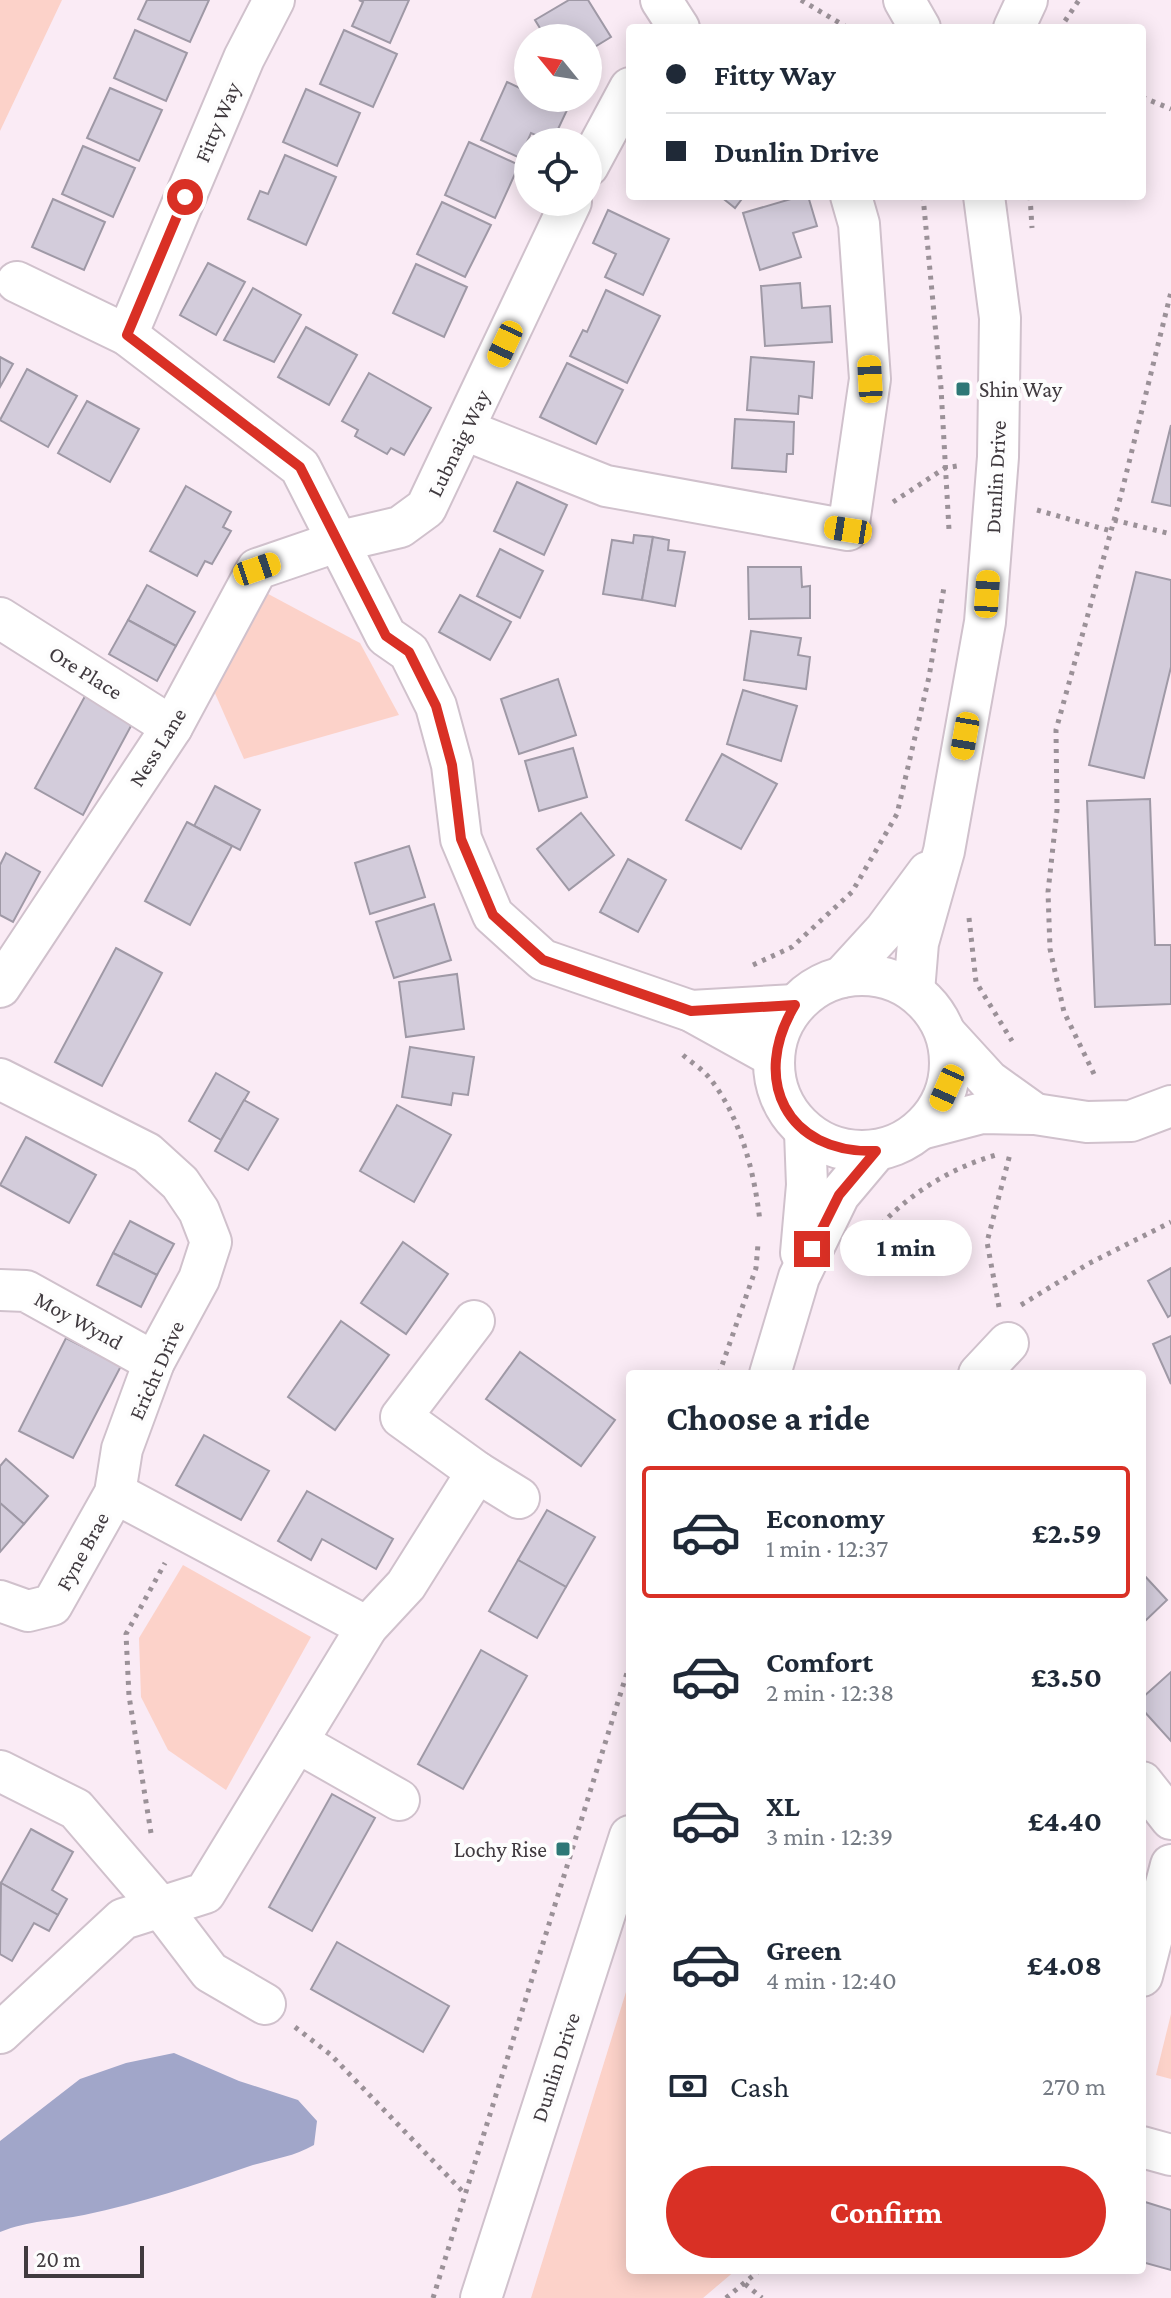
<!DOCTYPE html>
<meta charset="utf-8">
<style>
body{margin:0;font-family:"Crimson Pro",serif;background:#f2f2f3;color:#1f2937;height:100vh;display:flex;flex-direction:column;font-size:30px;white-space:nowrap}
*{box-sizing:border-box;margin:0}
p{font-size:26px;color:#747a83}
.icon{flex:none;width:44px;height:44px;fill:none;stroke:currentColor;stroke-width:2;stroke-linecap:round;stroke-linejoin:round}
.map{position:relative;flex:1;overflow:hidden}
.panel{position:absolute;left:626px;top:1370px;width:520px;height:904px;display:flex;flex-direction:column;background:#fff;border-radius:8px;box-shadow:0 4px 20px #0003}
.panel>*{flex:none}
.banner{position:absolute;left:626px;top:24px;width:520px;height:176px;border-radius:8px;box-shadow:0 4px 20px #0003;display:grid;align-content:center;height:176px;padding:0 40px;background:#fff}
.needle{width:52px;rotate:300deg}
.tools{position:absolute;left:514px;top:24px;display:grid;gap:16px}
.tools a{display:grid;place-items:center;width:88px;height:88px;border-radius:50%;background:#fff;box-shadow:0 4px 20px #0003;font-size:40px}
.scale{position:absolute;left:24px;bottom:20px;width:120px;box-sizing:border-box;padding-left:8px;border:4px solid #403a3f;border-top:0;font-size:22px;line-height:28px;white-space:nowrap;color:#403a3f;-webkit-text-stroke:6px #fdfdfd;paint-order:stroke}
.end{position:absolute;width:36px;height:36px;margin:-18px;border:10px solid #d93025;background:#fff;box-shadow:0 0 0 4px #fff}
.from{border-radius:50%}
.bubble{position:absolute;height:56px;border-radius:28px;background:#fff;box-shadow:0 4px 20px #0003;font-size:26px;font-weight:700;line-height:56px;text-align:center}
.car{position:absolute;width:24px;height:48px;margin:-24px -12px;border-radius:10px;box-shadow:0 0 6px 2px #0007;background:linear-gradient(#f5c518 24%,#345 0 40%,#f5c518 0 76%,#345 0 86%,#f5c518 0)}
.banner b{display:flex;align-items:center;gap:28px;height:76px;font-size:30px}
.banner b+b{border-top:2px solid #e0e1e3}
.banner i{width:20px;height:20px;background:#1f2937}
ul{padding:0;list-style:none}
li{display:flex;align-items:center;gap:24px;height:132px;margin:0 16px 12px;padding:0 24px;border:4px solid transparent;border-radius:8px}
li div{flex:1}
li b{display:block;font-size:30px}
li em{font-style:normal;font-weight:700}
li.selected{border-color:#d93025}
li>.icon{width:72px;height:72px;stroke-width:1.5}
h2{padding:0 40px;font-size:36px;line-height:96px}
.pay{display:flex;align-items:center;gap:20px;height:88px;padding:0 40px;font-size:30px}
.pay p{margin-inline-start:auto}
.primary-button{display:flex;gap:16px;margin-top:auto;padding:16px 40px}
.primary-button a{flex:1;height:92px;border-radius:48px;background:#d93025;color:#fff;font-size:32px;font-weight:700;line-height:92px;text-align:center}
.map>svg:first-child{display:block}
.green{fill:#fcd2c9}
.water{fill:#a1a6c9}
.building{fill:#d3ccdb;stroke:#9f99a6;stroke-width:2}
.lines{fill:none;stroke-linecap:round;stroke-linejoin:round}
.minor-casing{stroke:#d0c1cc;stroke-width:44}
.path{stroke:#9b9198;stroke-width:5;stroke-dasharray:4 6;stroke-linecap:butt}
.minor{stroke:#fff;stroke-width:40}
.route{stroke:#d93025;stroke-width:10}
.poi-dot{fill:#2e7876;stroke:#fdfdfd;stroke-width:3}
.labels{text-anchor:middle;stroke-width:8;stroke-linejoin:round;paint-order:stroke}
.street-label{font-size:22px;fill:#403a3f;stroke:#fdfdfd}
.poi-label{font-size:22px;fill:#403a3f;stroke:#fdfdfd;text-anchor:start}
</style>
<div class="map">
<svg width="1171" height="2298" viewBox="0 0 1171 2298">
<rect width="100%" height="100%" fill="#faebf5"/>
<g class="green">
<path d="M0,0h62l-62,131z"/>
<path d="M257,588l103,55 39,72 -155,44 -34,-77z"/>
<path d="M183,1565l128,72 -85,153 -58,-40 -27,-53 -2,-59z"/>
<path d="M630,1979v291h106l-33,28h-172z"/>
<path d="M1171,2014v65l-15,-4z"/>
</g>
<path class="water" d="M174,2053l65,28 59,19 19,21 -3,24c-21,12 -41,14 -64,21 -55,19 -109,37 -166,49 -30,6 -54,5 -84,17v-91l80,-62 46,-16z"/>
<g class="building">
<path d="M147,0h62l-19,42 -52,-23z"/>
<path d="M359,0h50l-19,43 -38,-17 11,-24z"/>
<path d="M569,0h19l23,37 -23,14v-13h-42l-11,-18z"/>
<path d="M135,30l52,23 -21,48 -52,-23z"/>
<path d="M344,30l53,24 -24,53 -53,-23z"/>
<path d="M507,82l21,10v6h13l26,12 -15,32 -21,-9 -11,25 -39,-18z"/>
<path d="M110,88l52,22 -23,51 -52,-23z"/>
<path d="M306,89l54,24 -23,53 -54,-24z"/>
<path d="M469,142l50,23 -24,53 -50,-23z"/>
<path d="M83,146l52,22 -22,49 -51,-23z"/>
<path d="M285,155l51,22 -30,68 -58,-26 12,-28 8,3z"/>
<path d="M720,196h24l-9,12z"/>
<path d="M801,196h7l9,30 -24,7 8,24 -41,13 -17,-57z"/>
<path d="M53,199l52,23 -21,48 -52,-23z"/>
<path d="M442,202l49,23 -26,52 -48,-23z"/>
<path d="M608,210l61,29 -26,56 -38,-18 11,-23 -23,-11z"/>
<path d="M208,263l37,19 -29,53 -36,-20z"/>
<path d="M416,264l51,23 -23,50 -51,-24z"/>
<path d="M800,283l2,25 28,-2 2,36 -67,4 -4,-60z"/>
<path d="M253,288l48,27 -27,47 -50,-22z"/>
<path d="M606,290l54,26 -33,67 -57,-27 13,-26 4,2z"/>
<path d="M306,327l51,28 -28,50 -51,-28z"/>
<path d="M0,357l13,7 -13,23z"/>
<path d="M751,357l63,5 -2,36 -13,-2 -1,18 -51,-4z"/>
<path d="M567,363l56,27 -27,54 -56,-27z"/>
<path d="M27,369l50,27 -29,51 -48,-27z"/>
<path d="M369,373l62,35 -27,47 -13,-7 -4,6 -32,-18 3,-6 -16,-9z"/>
<path d="M87,401l52,28 -29,53 -52,-29z"/>
<path d="M735,419l59,3 -1,32h-6l-1,18 -54,-4z"/>
<path d="M1171,425v81l-19,-4z"/>
<path d="M517,482l50,23 -23,50 -50,-24z"/>
<path d="M186,486l45,26 -8,15 8,4 -19,33 -7,-3 -8,15 -47,-25z"/>
<path d="M634,535l19,2 -11,63 -39,-6 9,-54 21,3z"/>
<path d="M653,537l16,3 -1,10 17,2 -10,54 -33,-6z"/>
<path d="M500,549l43,22 -23,47 -43,-22z"/>
<path d="M748,567h53l1,20 8,-1v32l-61,1z"/>
<path d="M1136,572l35,8v87l-27,111 -55,-13z"/>
<path d="M147,585l48,27 -19,34 -48,-26z"/>
<path d="M460,595l51,27 -21,38 -51,-28z"/>
<path d="M128,620l48,26 -19,35 -48,-27z"/>
<path d="M751,631l50,7 -3,17 12,2 -4,32 -62,-9z"/>
<path d="M558,679l18,56 -57,19 -18,-55z"/>
<path d="M90,687l48,26 -55,102 -48,-27z"/>
<path d="M743,690l54,16 -16,55 -54,-17z"/>
<path d="M573,748l14,49 -48,14 -14,-50z"/>
<path d="M722,754l55,30 -36,65 -55,-29z"/>
<path d="M215,786l45,24 -20,40 -46,-24z"/>
<path d="M1150,799l5,146h16v59l-76,3 -8,-206z"/>
<path d="M581,813l33,42 -45,35 -32,-41z"/>
<path d="M187,822l45,24 -42,79 -45,-24z"/>
<path d="M409,846l16,51 -55,17 -15,-51z"/>
<path d="M6,853l34,19 -27,50 -13,-7v-50z"/>
<path d="M628,859l38,21 -28,52 -38,-20z"/>
<path d="M434,904l17,56 -57,18 -18,-56z"/>
<path d="M116,948l46,25 -60,113 -47,-24z"/>
<path d="M457,974l7,55 -58,8 -7,-55z"/>
<path d="M410,1047l64,10 -6,38 -15,-2 -2,12 -49,-8z"/>
<path d="M216,1073l33,19 -28,48 -32,-19z"/>
<path d="M244,1100l34,19 -30,51 -33,-19z"/>
<path d="M397,1105l54,30 -37,67 -54,-31z"/>
<path d="M26,1137l70,38 -27,48 -69,-38z"/>
<path d="M130,1221l44,23 -17,31 -44,-22z"/>
<path d="M403,1242l45,32 -42,60 -45,-31z"/>
<path d="M113,1253l44,22 -16,32 -44,-22z"/>
<path d="M1171,1268v47l-3,2 -20,-36z"/>
<path d="M341,1321l48,34 -54,75 -47,-33z"/>
<path d="M1171,1336v48l-18,-40z"/>
<path d="M66,1338l55,28 -48,92 -54,-27z"/>
<path d="M520,1352l95,68 -34,46 -95,-67z"/>
<path d="M204,1435l65,36 -28,49 -65,-35z"/>
<path d="M6,1459l42,37 -24,28 -24,-21v-37z"/>
<path d="M307,1491l86,48 -17,30 -54,-30 -11,21 -33,-19z"/>
<path d="M0,1503l24,21 -24,28z"/>
<path d="M547,1510l48,27 -29,50 -48,-27z"/>
<path d="M518,1560l48,27 -29,51 -48,-27z"/>
<path d="M1142,1573l25,27 -25,24z"/>
<path d="M481,1650l46,26 -64,113 -45,-25z"/>
<path d="M1171,1672v69l-29,-32v-11z"/>
<path d="M332,1794l43,24 -63,113 -43,-24z"/>
<path d="M31,1829l42,23 -21,38 15,9 -9,16 -57,-32z"/>
<path d="M1,1883l57,32 -9,16 -15,-8 -22,38 -12,-7z"/>
<path d="M337,1942l112,64 -26,46 -112,-63z"/>
<path d="M1142,2201l29,9v60l-29,-8z"/>
</g>
<g class="lines">
<g class="minor-casing">
<g id="minor">
<path d="M661,0l18,28"/>
<path d="M904,0l16,28"/>
<path d="M1014,28l13,-28"/>
<path d="M588,166l42,-78"/>
<path d="M17,282l110,53 173,132 86,169 23,16 27,54 16,59 9,74 32,76 50,45 148,51 83,46"/>
<path d="M127,335l117,-277 30,-58"/>
<path d="M465,430l141,56 242,44 22,-151 -11,-155 -8,-28"/>
<path d="M0,618l172,109"/>
<circle cx="862" cy="1063" r="88"/>
<path d="M842,977l43,-47 43,-58"/>
<path d="M0,987l172,-260 85,-158 79,-27 64,-15 26,-19 145,-306"/>
<path d="M914,991l4,-48 26,-92 41,-229 13,-165 2,-139 -16,-122"/>
<path d="M691,1011l104,-6"/>
<path d="M946,1034l43,47 46,33"/>
<path d="M0,1079l147,74 33,30 19,28 12,31 -12,37 -45,83 -32,87 -7,44 -63,112 -24,6 -28,-10"/>
<path d="M921,1129l61,-16 53,1 52,8 44,-1 40,-15"/>
<path d="M801,1253l6,-68 -2,-53"/>
<path d="M0,1290l26,1 128,71"/>
<path d="M770,1374l29,-97 40,-82 37,-44"/>
<path d="M979,1374l29,-31"/>
<path d="M477,1472l42,26"/>
<path d="M115,1493l252,134"/>
<path d="M297,1742l102,58"/>
<path d="M0,1771l76,38 86,100 48,63 55,32"/>
<path d="M1142,1782l29,37"/>
<path d="M1142,1976l29,-111"/>
<path d="M0,2033l123,-114 82,-26 162,-266 39,-42 71,-113 -76,-55 73,-96"/>
<path d="M1142,2147l29,8"/>
<path d="M481,2298l149,-462"/>
</g>
</g>
<g class="path">
<path d="M801,0l47,28"/>
<path d="M1065,21l14,-21"/>
<path d="M1142,97l29,12"/>
<path d="M923,196l18,192 8,142"/>
<path d="M1030,196l2,32"/>
<path d="M893,502l52,-34 12,-2"/>
<path d="M1037,510l74,21"/>
<path d="M1114,520l57,14"/>
<path d="M969,918l7,64 36,59"/>
<path d="M753,965l39,-18 60,-55 45,-78 32,-137 15,-90"/>
<path d="M683,1055c9,8 21,15 28,25 30,38 44,95 49,142"/>
<path d="M1094,1074l-30,-62 -14,-63 -2,-57 9,-82 -1,-80 65,-235 50,-203"/>
<path d="M862,1247c33,-44 81,-77 134,-92"/>
<path d="M1021,1305l67,-41 83,-42"/>
<path d="M999,1307l-12,-65 23,-88"/>
<path d="M719,1374l37,-106 2,-24"/>
<path d="M151,1833l-22,-137 -3,-62 39,-71"/>
<path d="M295,2027l36,28 134,139"/>
<path d="M745,2284l17,14"/>
<path d="M433,2298l197,-635"/>
<path d="M726,2298l34,-28"/>
</g>
<use href="#minor" class="minor"/>
</g>
<g class="lines">
<path class="route" d="M185,197l-58,138 173,132 86,169 23,16 27,54 16,59 9,74 32,76 32,29 18,16 148,51 104,-6c-45,74 -9,149 81,146l-37,44 -27,54"/>
</g>
<g class="poi-dot">
<rect x="955" y="381" width="16" height="16" rx="4"/>
<rect x="555" y="1841" width="16" height="16" rx="4"/>
</g>
<g class="labels">
<g class="street-label">
<text transform="translate(217 122) rotate(-67)" y="8">Fitty Way</text>
<text transform="translate(458 443) rotate(-64)" y="8">Lubnaig Way</text>
<text transform="translate(995 477) rotate(-87)" y="8">Dunlin Drive</text>
<text transform="translate(86 672) rotate(32)" y="8">Ore Place</text>
<text transform="translate(157 747) rotate(-58)" y="8">Ness Lane</text>
<text transform="translate(79 1320) rotate(29)" y="8">Moy Wynd</text>
<text transform="translate(156 1370) rotate(-66)" y="8">Ericht Drive</text>
<text transform="translate(82 1551) rotate(-61)" y="8">Fyne Brae</text>
<text transform="translate(555 2067) rotate(-72)" y="8">Dunlin Drive</text>
</g>
<g class="poi-label">
<text x="979" y="397">Shin Way</text>
<text x="547" y="1857" text-anchor="end">Lochy Rise</text>
</g>
</g>
</svg>
<div class="tools">
<a><svg class="needle" viewBox="-14 -14 28 28"><path d="M0-13l5 13h-10z" fill="#e53935"/><path d="M0 13l5-13h-10z" fill="#747a83"/></svg></a>
<a><svg class="icon" aria-label="locate" viewBox="0 0 24 24"><circle cx="12" cy="12" r="6"/><path d="M12 2v4M12 18v4M2 12h4M18 12h4"/></svg></a>
</div>
<div class="scale">20 m</div>
<i class="end from" style="left:185px;top:197px"></i>
<i class="end" style="left:812px;top:1249px"></i>
<div class="bubble" style="left:840px;top:1220px;width:132px">1 min</div>
<i class="car" style="left:505px;top:344px;rotate:205deg"></i>
<i class="car" style="left:870px;top:379px;rotate:357deg"></i>
<i class="car" style="left:848px;top:530px;rotate:279deg"></i>
<i class="car" style="left:257px;top:569px;rotate:71deg"></i>
<i class="car" style="left:987px;top:594px;rotate:4deg"></i>
<i class="car" style="left:965px;top:736px;rotate:190deg"></i>
<i class="car" style="left:947px;top:1088px;rotate:204deg"></i>
<div class="banner">
<b><i class="from"></i>Fitty Way</b>
<b><i></i>Dunlin Drive</b>
</div>
<section class="panel">
<h2>Choose a ride</h2>
<ul>
<li class="selected"><svg class="icon" aria-label="car" viewBox="0 0 24 24"><path d="M5 17H2v-5l4-1 3-4h7l3 4 3 1v5h-3M9 17h6M6 11h13"/><circle cx="7" cy="17" r="2"/><circle cx="17" cy="17" r="2"/></svg><div><b>Economy</b><p>1 min · 12:37</p></div><em>£2.59</em></li>
<li><svg class="icon" aria-label="car" viewBox="0 0 24 24"><path d="M5 17H2v-5l4-1 3-4h7l3 4 3 1v5h-3M9 17h6M6 11h13"/><circle cx="7" cy="17" r="2"/><circle cx="17" cy="17" r="2"/></svg><div><b>Comfort</b><p>2 min · 12:38</p></div><em>£3.50</em></li>
<li><svg class="icon" aria-label="car" viewBox="0 0 24 24"><path d="M5 17H2v-5l4-1 3-4h7l3 4 3 1v5h-3M9 17h6M6 11h13"/><circle cx="7" cy="17" r="2"/><circle cx="17" cy="17" r="2"/></svg><div><b>XL</b><p>3 min · 12:39</p></div><em>£4.40</em></li>
<li><svg class="icon" aria-label="car" viewBox="0 0 24 24"><path d="M5 17H2v-5l4-1 3-4h7l3 4 3 1v5h-3M9 17h6M6 11h13"/><circle cx="7" cy="17" r="2"/><circle cx="17" cy="17" r="2"/></svg><div><b>Green</b><p>4 min · 12:40</p></div><em>£4.08</em></li>
</ul>
<div class="pay"><svg class="icon" aria-label="cash" viewBox="0 0 24 24"><path d="M3 7h18v10H3z"/><circle cx="12" cy="12" r="2"/></svg>Cash<p>270 m</p></div>
<div class="primary-button"><a>Confirm</a></div>
</section>
</div>
